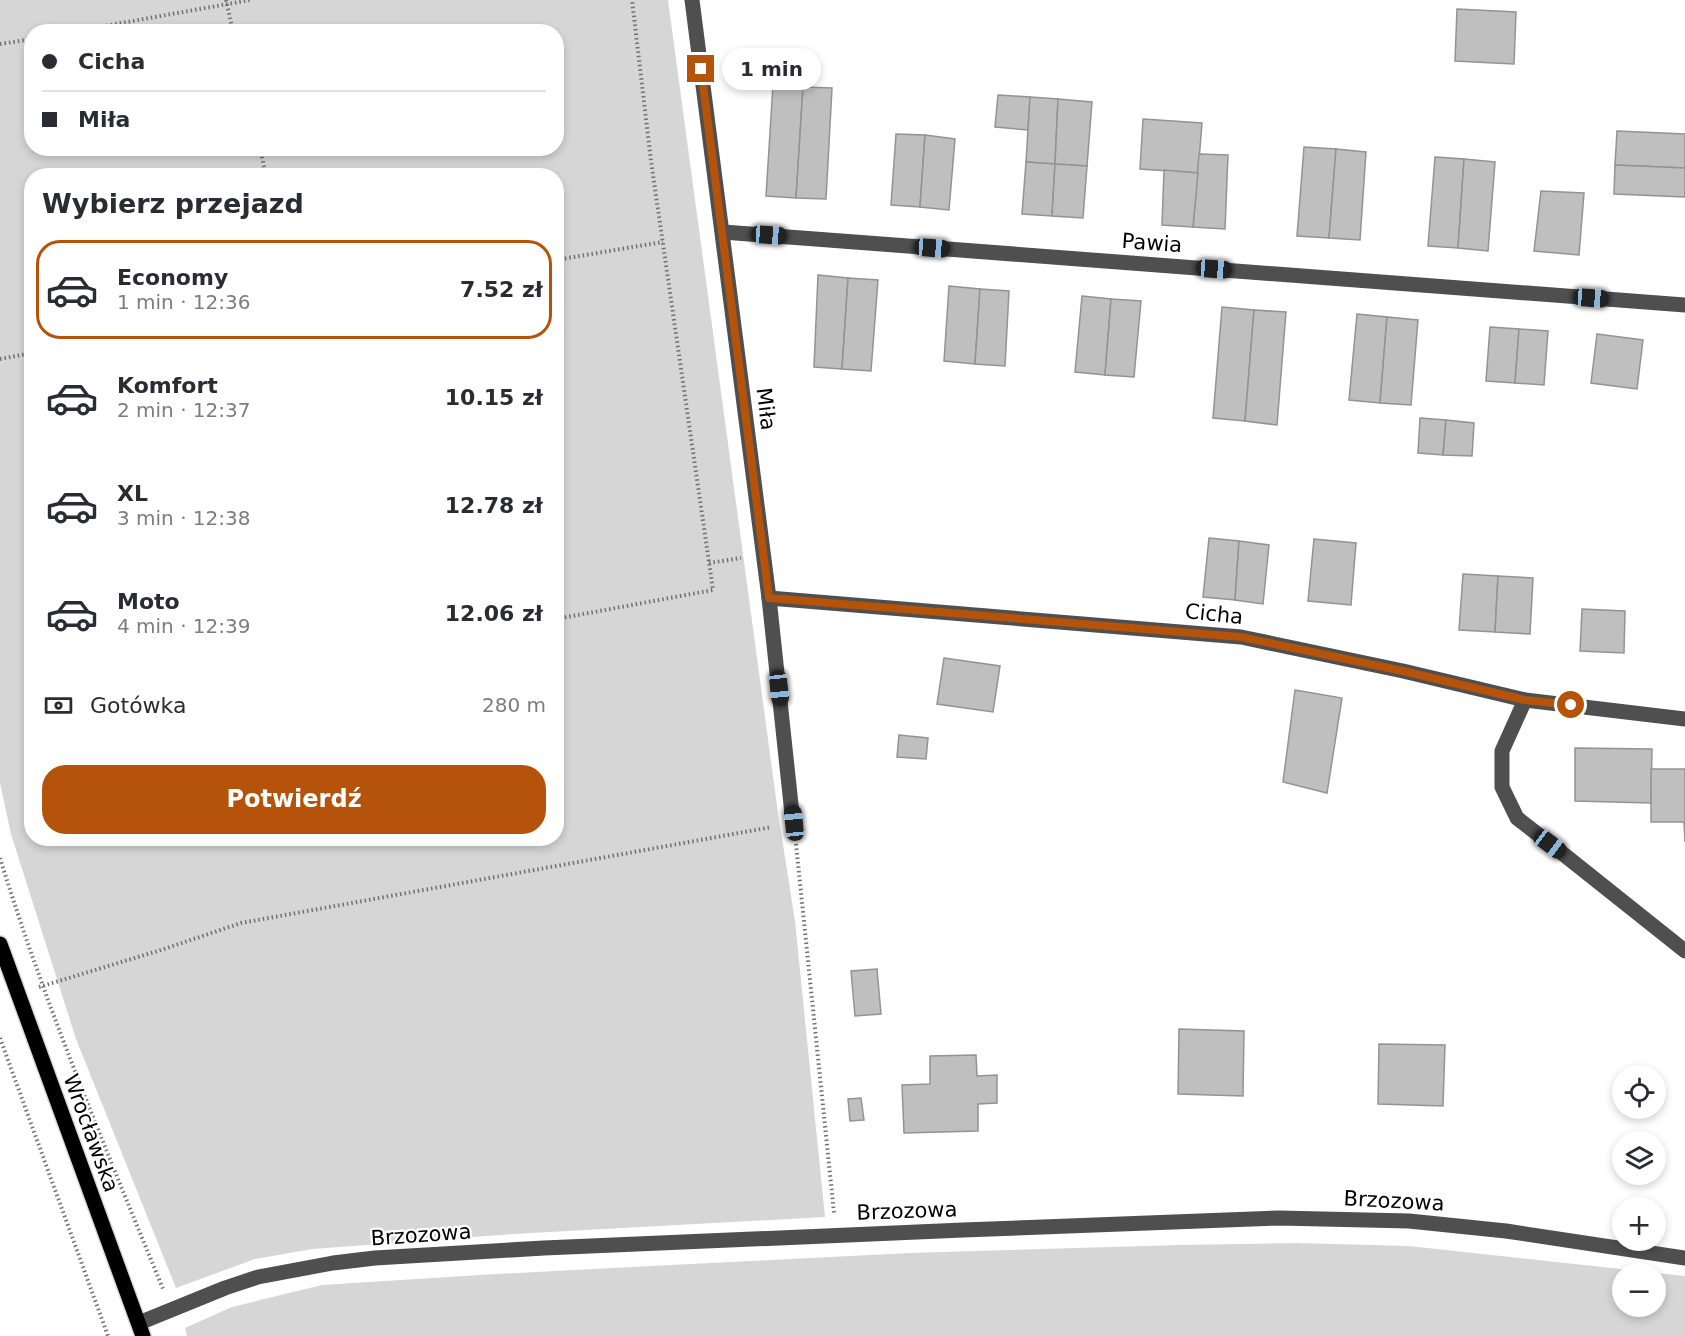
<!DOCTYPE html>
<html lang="pl">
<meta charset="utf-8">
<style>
body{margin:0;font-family:"DejaVu Sans",sans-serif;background:#f7f7f7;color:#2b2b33;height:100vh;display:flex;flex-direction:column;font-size:22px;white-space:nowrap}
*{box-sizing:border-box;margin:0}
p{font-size:20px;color:#7c7c81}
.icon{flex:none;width:33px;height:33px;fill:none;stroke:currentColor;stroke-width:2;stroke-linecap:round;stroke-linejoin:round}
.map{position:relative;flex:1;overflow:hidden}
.details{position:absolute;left:24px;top:168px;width:540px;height:678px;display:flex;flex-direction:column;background:#fff;border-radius:24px;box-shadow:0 3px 9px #0003}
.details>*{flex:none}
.guide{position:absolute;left:24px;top:24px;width:540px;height:132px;border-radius:24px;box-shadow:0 3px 9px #0003;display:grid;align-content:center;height:132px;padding:0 18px;background:#fff}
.controls{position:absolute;left:1612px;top:1065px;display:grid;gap:12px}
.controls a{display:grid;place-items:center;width:54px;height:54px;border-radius:50%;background:#fff;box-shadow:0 3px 9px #0003;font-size:30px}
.end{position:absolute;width:27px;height:27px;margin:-14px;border:8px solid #b45309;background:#fff;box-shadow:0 0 0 3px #fff}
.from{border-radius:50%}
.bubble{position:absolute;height:42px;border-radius:21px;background:#fff;box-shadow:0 3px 9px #0003;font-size:20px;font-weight:600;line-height:42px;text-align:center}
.car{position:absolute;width:18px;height:36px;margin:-18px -9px;border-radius:8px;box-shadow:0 0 4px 2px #0007;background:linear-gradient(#222 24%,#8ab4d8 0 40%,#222 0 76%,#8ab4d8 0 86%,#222 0)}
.guide b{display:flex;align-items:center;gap:21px;height:57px;font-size:22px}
.guide b+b{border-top:2px solid #e1e1e2}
.guide i{width:15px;height:15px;background:#2b2b33}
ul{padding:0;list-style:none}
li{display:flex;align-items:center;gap:18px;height:99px;margin:0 12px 9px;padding:0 6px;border:3px solid transparent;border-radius:24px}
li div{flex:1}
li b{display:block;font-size:22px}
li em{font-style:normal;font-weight:600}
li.on{border-color:#b45309}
li>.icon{width:54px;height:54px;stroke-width:1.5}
h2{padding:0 18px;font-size:27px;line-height:72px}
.pay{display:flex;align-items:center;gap:15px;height:66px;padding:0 18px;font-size:22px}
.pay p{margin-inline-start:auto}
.cta{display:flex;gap:12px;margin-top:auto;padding:12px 18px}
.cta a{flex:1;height:69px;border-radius:24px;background:#b45309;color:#fff;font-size:24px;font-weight:600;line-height:69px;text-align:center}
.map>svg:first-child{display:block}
.green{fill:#d6d6d6;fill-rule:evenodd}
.building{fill:#bfbfbf;stroke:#939393;stroke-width:1.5}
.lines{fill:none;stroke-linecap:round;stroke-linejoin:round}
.major-casing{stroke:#dbdbdb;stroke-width:18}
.path{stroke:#717171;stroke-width:4;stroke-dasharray:1.5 3;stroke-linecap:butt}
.minor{stroke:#4f4f4f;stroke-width:15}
.major{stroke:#000;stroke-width:15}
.route{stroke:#b45309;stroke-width:8}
.labels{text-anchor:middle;stroke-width:4.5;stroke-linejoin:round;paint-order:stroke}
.street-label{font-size:21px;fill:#000;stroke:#fff}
</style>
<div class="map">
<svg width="1685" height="1336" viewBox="0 0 1685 1336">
<rect width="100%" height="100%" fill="#fff"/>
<g class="green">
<path d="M0,0h668l110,813 17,108 30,296 -312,17 -200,15 -58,10 -79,29 -100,-249 -65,-205 -11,-51zM32,32h524v116h-524zM32,176h524v662h-524z"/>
<path d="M1297,1243l112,3 276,30v60h-1498l-2,-8 47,-21 90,-22 174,-11 413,-21 270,-8zM1623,1274h33v32h-33z"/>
</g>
<g class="building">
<path d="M1457,9l59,3 -2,52 -59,-3z"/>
<path d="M773,85l30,2 -7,111 -30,-2z"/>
<path d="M803,87l29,1 -6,111 -30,-1z"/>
<path d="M998,95l32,2 -2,33 -33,-3z"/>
<path d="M1030,97l28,2 -3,65 -29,-2z"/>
<path d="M1058,99l34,3 -5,64 -32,-2z"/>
<path d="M1143,119l59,4 -4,50 -58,-4z"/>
<path d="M1617,131l68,3v34l-70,-3z"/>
<path d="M896,134l29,1 -5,72 -29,-2z"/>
<path d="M925,135l30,4 -6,71 -29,-3z"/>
<path d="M1304,147l32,2 -7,89 -32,-2z"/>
<path d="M1336,149l30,3 -6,88 -31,-2z"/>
<path d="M1199,154l29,1 -3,74 -32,-2z"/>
<path d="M1435,157l29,2 -6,89 -30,-2z"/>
<path d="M1464,159l31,3 -7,89 -30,-3z"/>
<path d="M1026,162l29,2 -3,52 -30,-2z"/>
<path d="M1055,164l32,2 -4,52 -31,-2z"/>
<path d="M1615,165l70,3v29l-71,-3z"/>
<path d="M1164,170l34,3 -5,54 -31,-2z"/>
<path d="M1541,191l43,2 -5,62 -45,-4z"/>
<path d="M818,275l30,3 -6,91 -28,-2z"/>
<path d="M848,278l30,2 -7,91 -29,-2z"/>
<path d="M949,286l31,3 -5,75 -31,-3z"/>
<path d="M980,289l29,2 -4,75 -30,-2z"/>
<path d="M1082,296l29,3 -6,76 -30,-3z"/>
<path d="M1111,299l30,2 -7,76 -29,-2z"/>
<path d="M1222,307l32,3 -9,111 -32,-3z"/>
<path d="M1254,310l32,2 -9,113 -32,-4z"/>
<path d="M1357,314l30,3 -7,86 -31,-3z"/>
<path d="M1387,317l31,3 -7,85 -31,-2z"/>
<path d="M1490,327l29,2 -4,54 -29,-2z"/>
<path d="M1519,329l29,2 -4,54 -29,-2z"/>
<path d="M1597,334l46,6 -6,49 -46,-6z"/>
<path d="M1420,418l26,2 -3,35 -25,-2z"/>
<path d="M1446,420l28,3 -2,33 -29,-1z"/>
<path d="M1209,538l30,3 -4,59 -32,-3z"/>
<path d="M1314,539l42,4 -5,62 -43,-4z"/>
<path d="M1239,541l30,4 -6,59 -28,-4z"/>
<path d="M1463,574l35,2 -3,56 -36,-2z"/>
<path d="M1498,576l35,2 -3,56 -35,-2z"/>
<path d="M1582,609l43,2 -1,42 -44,-2z"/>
<path d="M944,658l56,8 -7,46 -56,-8z"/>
<path d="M1295,690l47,8 -15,95 -44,-11z"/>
<path d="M899,735l29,3 -2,21 -29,-2z"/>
<path d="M1575,748l77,1 -1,54 -76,-2z"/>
<path d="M1651,769h34v73l-1,-20h-33z"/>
<path d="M877,969l4,45 -26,2 -4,-45z"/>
<path d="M1179,1029l65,2 -1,65 -65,-2z"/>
<path d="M1379,1044l66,1 -2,61 -65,-2z"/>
<path d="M976,1055l1,21 20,-1v28l-19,1v27l-74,2 -2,-48 28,-1v-28z"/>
<path d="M861,1098l3,22 -14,1 -2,-22z"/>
</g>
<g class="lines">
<g class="major-casing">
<path id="major" d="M0,944l143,392"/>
</g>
<g class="path">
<path d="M226,0l7,32"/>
<path d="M71,32l179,-32"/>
<path d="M0,44l32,-5"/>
<path d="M260,148l6,28"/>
<path d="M556,260l107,-18"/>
<path d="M0,359l32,-6"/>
<path d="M709,563l32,-5"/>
<path d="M556,619l157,-29 -62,-429 -19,-161"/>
<path d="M796,844l38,369"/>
<path d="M0,858c45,147 105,289 163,431"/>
<path d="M39,987l122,-37 80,-27 531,-96"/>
<path d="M0,1038l108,298"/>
</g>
<g class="minor">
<path d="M692,0l77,598 24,225"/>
<path d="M723,232l962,73"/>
<path d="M769,598l472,39 162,34 122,29 160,19"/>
<path d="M1525,700l-23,51v36l15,31 50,39 118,94"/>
<path d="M139,1323l86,-35 33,-11 75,-14 42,-5 169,-10 419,-18 316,-12 130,3 97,10 179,27"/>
</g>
<use href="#major" class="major"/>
</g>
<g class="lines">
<path class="route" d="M701,69l68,529 472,39 162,34 122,29 46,5"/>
</g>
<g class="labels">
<g class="street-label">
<text transform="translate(1152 243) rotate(4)" y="7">Pawia</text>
<text transform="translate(766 409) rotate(83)" y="7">Miła</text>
<text transform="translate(1214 614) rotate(6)" y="7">Cicha</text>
<text transform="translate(91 1133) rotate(70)" y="7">Wrocławska</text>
<text transform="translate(1394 1201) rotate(3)" y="7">Brzozowa</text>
<text transform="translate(907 1211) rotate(-2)" y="7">Brzozowa</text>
<text transform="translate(421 1235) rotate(-4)" y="7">Brzozowa</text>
</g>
</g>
</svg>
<div class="controls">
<a><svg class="icon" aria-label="locate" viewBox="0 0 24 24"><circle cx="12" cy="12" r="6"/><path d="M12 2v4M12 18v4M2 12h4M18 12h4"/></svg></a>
<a><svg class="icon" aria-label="layers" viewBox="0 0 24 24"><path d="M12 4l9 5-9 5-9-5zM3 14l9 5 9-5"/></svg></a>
<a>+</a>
<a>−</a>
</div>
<i class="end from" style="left:1571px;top:705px"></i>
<i class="end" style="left:701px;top:69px"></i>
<div class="bubble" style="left:722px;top:48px;width:99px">1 min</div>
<i class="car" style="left:769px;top:235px;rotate:94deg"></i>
<i class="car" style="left:932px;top:248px;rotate:94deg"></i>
<i class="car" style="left:1214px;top:269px;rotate:94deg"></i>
<i class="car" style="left:1591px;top:298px;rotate:94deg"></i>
<i class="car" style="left:779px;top:688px;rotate:174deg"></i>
<i class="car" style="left:794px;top:823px;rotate:354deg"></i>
<i class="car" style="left:1550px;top:844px;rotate:127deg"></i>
<div class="guide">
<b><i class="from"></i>Cicha</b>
<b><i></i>Miła</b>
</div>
<section class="details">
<h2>Wybierz przejazd</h2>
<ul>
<li class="on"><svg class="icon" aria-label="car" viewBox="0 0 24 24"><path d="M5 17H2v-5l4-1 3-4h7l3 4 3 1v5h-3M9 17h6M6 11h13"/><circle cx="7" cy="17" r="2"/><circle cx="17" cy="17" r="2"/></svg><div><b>Economy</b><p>1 min · 12:36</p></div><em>7.52 zł</em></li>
<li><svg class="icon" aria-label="car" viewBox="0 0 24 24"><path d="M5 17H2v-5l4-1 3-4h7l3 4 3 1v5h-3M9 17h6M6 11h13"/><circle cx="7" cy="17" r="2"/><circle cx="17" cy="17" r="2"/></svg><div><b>Komfort</b><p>2 min · 12:37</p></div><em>10.15 zł</em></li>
<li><svg class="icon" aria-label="car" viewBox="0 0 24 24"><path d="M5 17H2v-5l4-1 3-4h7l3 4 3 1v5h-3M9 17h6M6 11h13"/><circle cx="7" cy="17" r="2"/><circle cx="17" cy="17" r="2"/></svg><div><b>XL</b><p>3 min · 12:38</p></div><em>12.78 zł</em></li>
<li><svg class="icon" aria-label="car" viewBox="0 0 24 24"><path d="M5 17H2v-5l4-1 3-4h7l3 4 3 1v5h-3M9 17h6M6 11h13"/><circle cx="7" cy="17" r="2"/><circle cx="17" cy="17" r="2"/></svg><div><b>Moto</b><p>4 min · 12:39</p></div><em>12.06 zł</em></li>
</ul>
<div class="pay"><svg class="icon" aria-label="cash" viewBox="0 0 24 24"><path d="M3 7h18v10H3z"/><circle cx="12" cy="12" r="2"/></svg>Gotówka<p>280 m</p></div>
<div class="cta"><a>Potwierdź</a></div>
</section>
</div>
